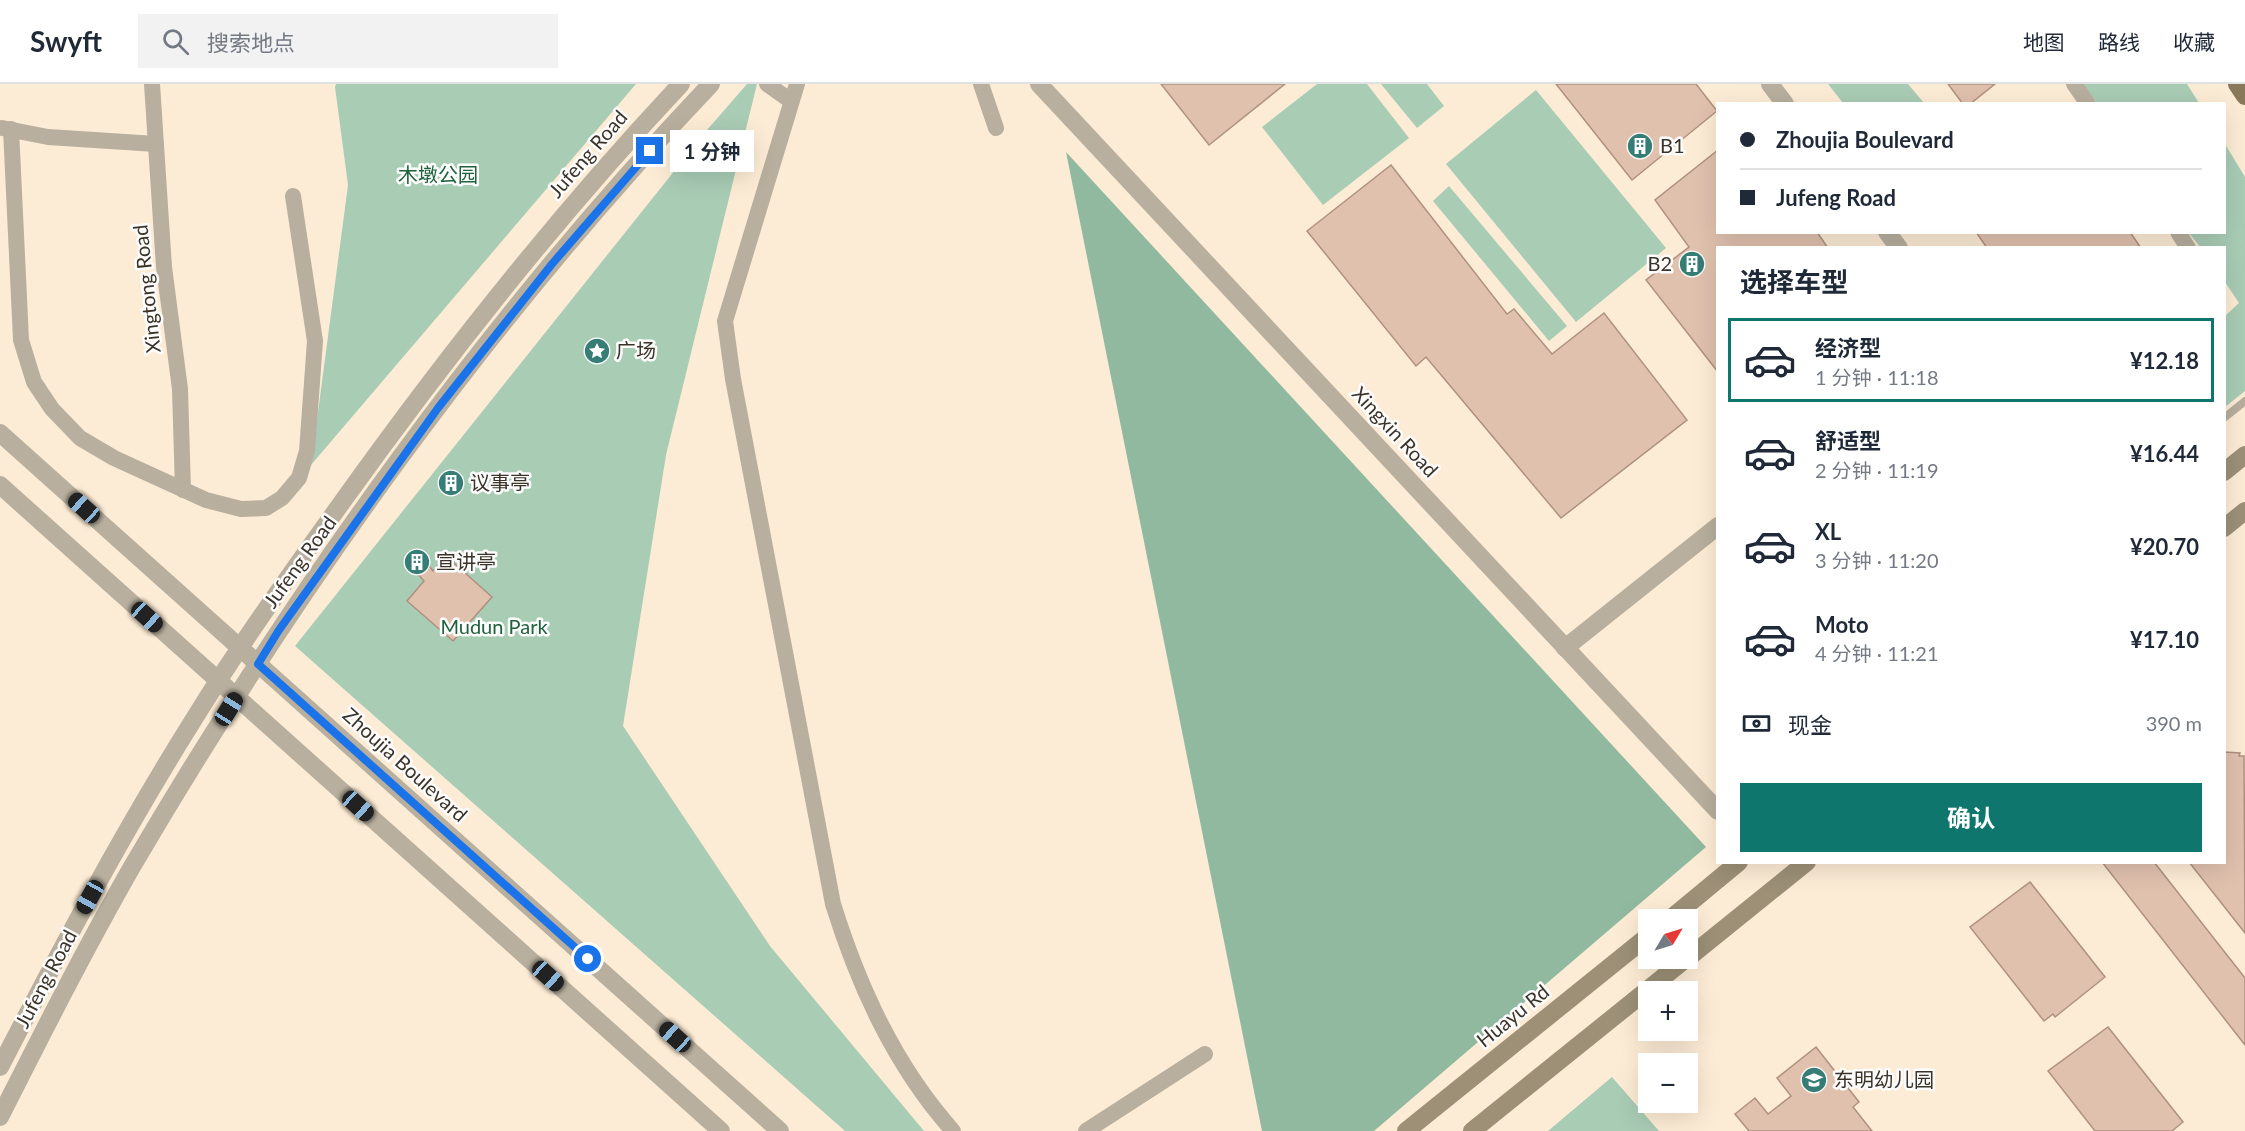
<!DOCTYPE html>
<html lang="zh">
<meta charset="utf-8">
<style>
body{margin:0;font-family:Lato,"Noto Sans SC",sans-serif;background:#f2f2f3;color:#1f2937;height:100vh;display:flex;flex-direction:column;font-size:22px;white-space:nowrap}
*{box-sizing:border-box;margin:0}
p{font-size:20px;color:#747a83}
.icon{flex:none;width:33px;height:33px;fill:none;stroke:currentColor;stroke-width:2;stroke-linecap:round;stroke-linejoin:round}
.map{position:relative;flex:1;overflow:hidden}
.details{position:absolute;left:1716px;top:162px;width:510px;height:618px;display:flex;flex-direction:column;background:#fff;border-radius:0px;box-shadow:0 6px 24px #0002}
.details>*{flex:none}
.guide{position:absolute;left:1716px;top:18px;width:510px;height:132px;border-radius:0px;box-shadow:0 6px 24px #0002;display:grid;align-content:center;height:132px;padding:0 24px;background:#fff}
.needle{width:39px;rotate:52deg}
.fabs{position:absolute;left:1638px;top:825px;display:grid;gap:12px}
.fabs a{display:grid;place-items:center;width:60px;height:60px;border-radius:0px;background:#fff;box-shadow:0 6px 24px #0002;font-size:30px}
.end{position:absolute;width:27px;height:27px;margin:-14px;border:8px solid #1a73e8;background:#fff;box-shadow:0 0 0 3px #fff}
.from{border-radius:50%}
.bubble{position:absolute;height:42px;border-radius:0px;background:#fff;box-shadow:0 6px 24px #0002;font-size:20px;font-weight:700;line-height:42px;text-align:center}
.car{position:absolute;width:18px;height:36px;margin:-18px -9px;border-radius:8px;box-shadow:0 0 4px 2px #0007;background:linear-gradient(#222 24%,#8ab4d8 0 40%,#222 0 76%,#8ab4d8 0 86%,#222 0)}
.guide b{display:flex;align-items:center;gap:21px;height:57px;font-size:22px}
.guide b+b{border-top:2px solid #e0e1e3}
.guide i{width:15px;height:15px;background:#1f2937}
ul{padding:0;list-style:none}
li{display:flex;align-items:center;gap:18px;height:84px;margin:0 12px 9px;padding:0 12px;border:3px solid transparent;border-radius:0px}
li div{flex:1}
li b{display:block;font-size:22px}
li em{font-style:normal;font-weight:700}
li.active{border-color:#0f766e}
li>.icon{width:54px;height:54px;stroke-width:1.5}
h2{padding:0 24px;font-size:27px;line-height:72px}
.pay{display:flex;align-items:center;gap:15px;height:66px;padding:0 24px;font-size:22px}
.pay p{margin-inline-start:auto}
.button{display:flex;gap:12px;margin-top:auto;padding:12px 24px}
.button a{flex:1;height:69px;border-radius:0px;background:#0f766e;color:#fff;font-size:24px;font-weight:700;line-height:69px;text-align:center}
header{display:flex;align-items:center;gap:36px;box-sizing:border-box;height:84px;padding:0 30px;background:#fff;border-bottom:2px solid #e0e1e3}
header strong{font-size:28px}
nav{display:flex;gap:33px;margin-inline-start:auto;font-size:21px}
.search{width:420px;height:54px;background:#f2f2f3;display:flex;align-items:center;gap:15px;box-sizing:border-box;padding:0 21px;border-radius:0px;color:#747a83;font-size:22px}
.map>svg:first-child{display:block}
.green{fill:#a9ccb5}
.forest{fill:#90b99f}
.building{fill:#e0c1ae;stroke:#af9180;stroke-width:1.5}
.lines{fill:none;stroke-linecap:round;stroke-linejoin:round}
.service{stroke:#b8af9e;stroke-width:8}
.minor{stroke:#b8af9e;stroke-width:16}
.tertiary{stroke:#b8af9e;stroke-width:18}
.secondary{stroke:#9d9077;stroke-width:18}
.primary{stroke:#89795a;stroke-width:18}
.route{stroke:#1a73e8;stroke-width:8}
.labels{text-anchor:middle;stroke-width:5;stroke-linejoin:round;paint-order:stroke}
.poi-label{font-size:20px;fill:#3b3328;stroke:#fcfcfc;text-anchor:start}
.street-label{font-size:20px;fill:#3b3328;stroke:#fcfcfc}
.park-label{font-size:20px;fill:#20613e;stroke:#fcfcfc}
</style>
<header>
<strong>Swyft</strong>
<div class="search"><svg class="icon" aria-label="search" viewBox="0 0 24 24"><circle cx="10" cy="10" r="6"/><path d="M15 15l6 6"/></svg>搜索地点</div>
<nav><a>地图</a><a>路线</a><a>收藏</a></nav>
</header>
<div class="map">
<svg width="2245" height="1047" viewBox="0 0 2245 1047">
<rect width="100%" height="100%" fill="#fdecd5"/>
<g class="green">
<path d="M336,0h300l-325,381 37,-280 -13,-98z"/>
<path d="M747,0h10l-91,371 -43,271 147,220 154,185h-79l-550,-485 412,-516z"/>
<path d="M1317,0h50l42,54 -86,67 -61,-78z"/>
<path d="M1381,0h46l17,22 -27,22z"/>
<path d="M1828,0h80l16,19h-81z"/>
<path d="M2083,0h104l12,19h-102z"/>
<path d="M1536,6l130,158 -90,74 -130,-158z"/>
<path d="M2225,60l20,33v214l-20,16v-91l14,-13 -14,-21 -1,-34 -24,-1 -11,-14 35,-1z"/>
<path d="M1449,102l118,140 -18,15 -116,-140z"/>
<path d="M1612,993l47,54h-111z"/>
</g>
<path class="forest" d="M1066,68l640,695 -332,284h-112z"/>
<g class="building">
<path d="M1161,0h124l-76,61z"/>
<path d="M1556,0h140l21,27 -85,69z"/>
<path d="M1948,0h47l-25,20h-7z"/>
<path d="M1718,66v82h99l11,16h-110v124l-72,-92 43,-33 -34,-47z"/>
<path d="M1391,81l116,149 7,-5 38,45 52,-41 83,107 -126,98 -135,-161 -10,9 -109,-135z"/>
<path d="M1976,148h154l11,16h-154z"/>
<path d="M418,468l15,19 13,-15 46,41 -39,44 -46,-40 17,-20 -17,-19z"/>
<path d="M2224,668l16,1 -1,3h5l1,177 -56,-71h35z"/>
<path d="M2102,778h52l91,116v67z"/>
<path d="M2030,798l75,95 -50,40 -2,-3 -9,7 -74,-94z"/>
<path d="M2108,943l75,95 -11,9h-77l-47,-60z"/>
<path d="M1816,963l43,55 -6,5 19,24h-123l-14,-17 20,-16 13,16 23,-18 -14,-18z"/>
</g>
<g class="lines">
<path class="service" d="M2224,334l21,-17"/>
<g class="minor">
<path d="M152,0l12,183 16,122 3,101"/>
<path d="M767,0l24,17"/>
<path d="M797,0l-72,237 8,58 100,525c26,83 62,162 120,227"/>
<path d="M981,0l15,44"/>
<path d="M2074,0l14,20"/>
<path d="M2,44l46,9 108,7"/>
<path d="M11,45l10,211 13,42 18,27 28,29 34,20 92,42 35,9 25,-1 16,-10 17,-20 8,-27 8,-110 -22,-145"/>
<path d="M2178,148l10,16"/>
<path d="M1086,1047l119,-77"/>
</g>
<g class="tertiary">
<path d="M1039,0l679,727"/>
<path d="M1770,0l15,20"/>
<path d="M1887,148l12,16"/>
<path d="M0,349l780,698"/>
<path d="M0,401l721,646"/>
<path d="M1565,564l153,-122"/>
<path d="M0,983c61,-118 123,-235 194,-348 45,-73 95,-143 146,-214 105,-147 217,-289 341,-421"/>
<path d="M0,1033c43,-85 86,-170 133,-252 162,-276 357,-549 578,-781"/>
</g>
<g class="secondary">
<path d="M2224,388l21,-17"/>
<path d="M2224,444l21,-17"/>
<path d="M1669,836l70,-58"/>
<path d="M1688,874l119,-96"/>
<path d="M1406,1047l242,-195"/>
<path d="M1472,1047l215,-173"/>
</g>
<path class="primary" d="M2237,0l8,12"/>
</g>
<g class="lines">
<path class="route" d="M588,875l-330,-295 21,-34 159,-222 114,-144 98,-113"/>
</g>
<defs>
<g id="building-disc" transform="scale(1.35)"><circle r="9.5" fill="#367d75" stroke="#fcfcfc"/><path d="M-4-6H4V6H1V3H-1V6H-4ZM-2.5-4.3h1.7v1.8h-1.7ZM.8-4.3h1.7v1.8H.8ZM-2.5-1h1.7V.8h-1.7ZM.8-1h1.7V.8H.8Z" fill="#fff"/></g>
<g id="sight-disc" transform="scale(1.35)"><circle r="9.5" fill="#367d75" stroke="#fcfcfc"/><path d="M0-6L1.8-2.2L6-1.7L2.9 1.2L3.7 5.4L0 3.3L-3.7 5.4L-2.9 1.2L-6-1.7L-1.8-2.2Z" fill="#fff"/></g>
<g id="school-disc" transform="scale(1.35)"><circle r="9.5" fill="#367d75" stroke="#fcfcfc"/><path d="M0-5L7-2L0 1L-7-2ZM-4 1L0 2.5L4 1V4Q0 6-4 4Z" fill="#fff"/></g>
</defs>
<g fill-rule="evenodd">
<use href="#building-disc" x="1640" y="62"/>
<use href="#building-disc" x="1692" y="180"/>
<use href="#sight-disc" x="597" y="267"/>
<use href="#building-disc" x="451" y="399"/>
<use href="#building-disc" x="417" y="478"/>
<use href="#school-disc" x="1814" y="996"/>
</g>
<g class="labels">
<g class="poi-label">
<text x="1660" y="69">B1</text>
<text x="1672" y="187" text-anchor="end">B2</text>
<text x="616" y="274">广场</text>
<text x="470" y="406">议事亭</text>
<text x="436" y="485">宣讲亭</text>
<text x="1834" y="1003">东明幼儿园</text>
</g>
<g class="street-label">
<text transform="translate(588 70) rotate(-49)" y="7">Jufeng Road</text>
<text transform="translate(147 205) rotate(-96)" y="7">Xingtong Road</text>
<text transform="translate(1395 348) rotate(47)" y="7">Xingxin Road</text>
<text transform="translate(300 478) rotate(-54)" y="7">Jufeng Road</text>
<text transform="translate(405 681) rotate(42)" y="7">Zhoujia Boulevard</text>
<text transform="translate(46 895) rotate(-62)" y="7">Jufeng Road</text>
<text transform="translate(1513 932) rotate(-39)" y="7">Huayu Rd</text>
</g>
<g class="park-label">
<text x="438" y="98">木墩公园</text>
<text x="494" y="550">Mudun Park</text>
</g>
</g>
</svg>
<div class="fabs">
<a><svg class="needle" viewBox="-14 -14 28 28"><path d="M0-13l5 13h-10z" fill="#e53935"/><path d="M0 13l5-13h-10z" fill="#747a83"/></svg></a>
<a>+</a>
<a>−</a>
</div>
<i class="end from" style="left:588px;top:875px"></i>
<i class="end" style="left:650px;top:67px"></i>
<div class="bubble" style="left:670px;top:46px;width:84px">1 分钟</div>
<i class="car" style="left:84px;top:424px;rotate:312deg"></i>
<i class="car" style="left:147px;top:533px;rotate:132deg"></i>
<i class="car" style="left:229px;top:625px;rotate:32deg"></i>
<i class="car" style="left:358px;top:722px;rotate:132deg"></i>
<i class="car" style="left:90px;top:813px;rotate:209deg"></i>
<i class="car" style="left:548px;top:892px;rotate:132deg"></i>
<i class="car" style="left:675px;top:953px;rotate:312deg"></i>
<div class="guide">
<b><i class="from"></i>Zhoujia Boulevard</b>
<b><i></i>Jufeng Road</b>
</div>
<section class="details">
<h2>选择车型</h2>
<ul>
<li class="active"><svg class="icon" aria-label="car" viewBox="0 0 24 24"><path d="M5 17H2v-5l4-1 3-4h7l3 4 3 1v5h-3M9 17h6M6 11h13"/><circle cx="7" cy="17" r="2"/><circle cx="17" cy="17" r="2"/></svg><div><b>经济型</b><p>1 分钟 · 11:18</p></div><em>¥12.18</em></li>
<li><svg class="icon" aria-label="car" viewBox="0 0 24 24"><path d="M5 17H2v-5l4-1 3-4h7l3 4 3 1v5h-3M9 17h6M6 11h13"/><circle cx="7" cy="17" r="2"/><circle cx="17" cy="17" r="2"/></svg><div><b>舒适型</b><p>2 分钟 · 11:19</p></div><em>¥16.44</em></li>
<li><svg class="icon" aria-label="car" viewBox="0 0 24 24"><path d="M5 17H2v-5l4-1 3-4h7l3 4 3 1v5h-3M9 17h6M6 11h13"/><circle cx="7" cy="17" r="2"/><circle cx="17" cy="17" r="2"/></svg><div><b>XL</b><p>3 分钟 · 11:20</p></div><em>¥20.70</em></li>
<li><svg class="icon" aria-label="car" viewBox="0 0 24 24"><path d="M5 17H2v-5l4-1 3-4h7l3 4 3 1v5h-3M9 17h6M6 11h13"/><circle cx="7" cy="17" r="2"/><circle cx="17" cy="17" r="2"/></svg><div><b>Moto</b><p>4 分钟 · 11:21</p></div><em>¥17.10</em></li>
</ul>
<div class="pay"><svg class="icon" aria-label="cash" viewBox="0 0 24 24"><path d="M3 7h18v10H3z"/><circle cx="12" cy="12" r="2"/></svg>现金<p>390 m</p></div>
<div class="button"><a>确认</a></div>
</section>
</div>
